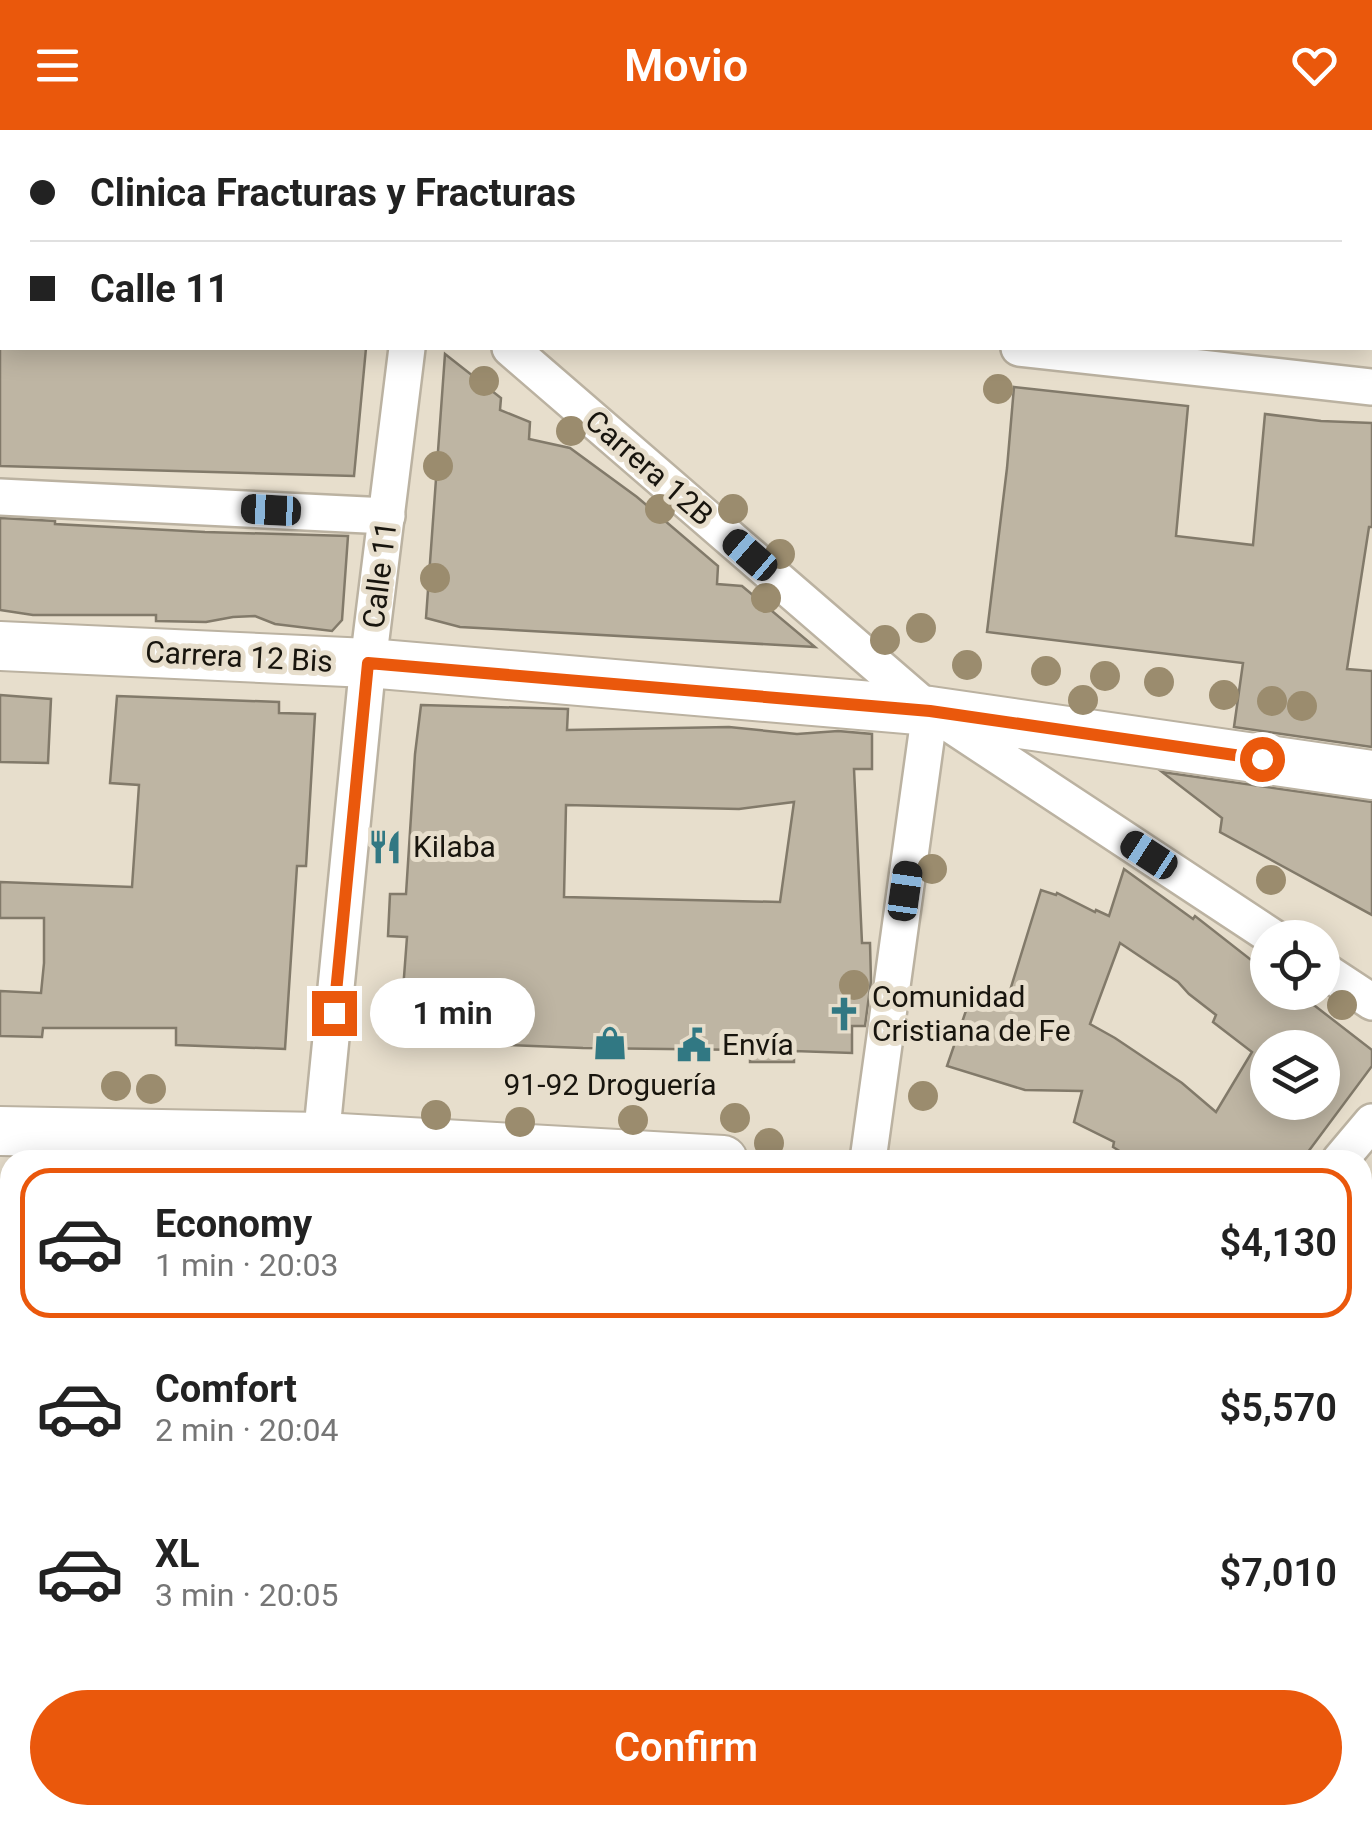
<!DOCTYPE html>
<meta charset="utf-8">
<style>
body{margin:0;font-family:Roboto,sans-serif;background:#f6f6f6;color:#222;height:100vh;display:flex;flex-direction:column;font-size:38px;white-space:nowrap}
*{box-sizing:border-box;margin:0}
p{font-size:32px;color:#767676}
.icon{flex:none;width:55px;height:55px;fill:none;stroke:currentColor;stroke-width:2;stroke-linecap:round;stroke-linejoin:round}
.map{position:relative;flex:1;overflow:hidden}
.side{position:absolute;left:0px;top:1020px;width:1372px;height:675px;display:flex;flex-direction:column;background:#fff;border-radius:30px 30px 0 0;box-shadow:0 5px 25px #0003}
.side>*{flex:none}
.banner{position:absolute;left:0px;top:0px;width:1372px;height:220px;box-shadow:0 5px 25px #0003;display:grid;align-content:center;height:220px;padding:0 30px;background:#fff}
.controls{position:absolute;left:1250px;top:790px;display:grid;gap:20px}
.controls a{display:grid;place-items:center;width:90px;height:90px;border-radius:50%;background:#fff;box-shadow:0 5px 25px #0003;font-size:50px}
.end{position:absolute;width:45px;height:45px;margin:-22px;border:12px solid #ea580c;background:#fff;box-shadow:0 0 0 5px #fff}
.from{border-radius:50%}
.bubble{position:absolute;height:70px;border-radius:35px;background:#fff;box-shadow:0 5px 25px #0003;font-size:32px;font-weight:600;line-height:70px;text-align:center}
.car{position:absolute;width:30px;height:60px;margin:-30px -15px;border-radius:12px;box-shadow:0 0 8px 2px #0007;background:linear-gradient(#222 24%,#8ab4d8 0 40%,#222 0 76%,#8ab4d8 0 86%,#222 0)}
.banner b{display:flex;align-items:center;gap:35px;height:95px;font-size:38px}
.banner b+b{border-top:2px solid #e0e0e0}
.banner i{width:25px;height:25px;background:#222}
ul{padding:18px 0 0;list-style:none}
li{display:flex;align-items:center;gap:30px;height:150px;margin:0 20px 15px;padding:0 10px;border:5px solid transparent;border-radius:30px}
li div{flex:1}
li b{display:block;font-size:38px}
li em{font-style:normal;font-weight:600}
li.on{border-color:#ea580c}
li>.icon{width:90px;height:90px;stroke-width:1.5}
.primary-button{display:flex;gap:20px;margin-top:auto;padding:20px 30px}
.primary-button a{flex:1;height:115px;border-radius:60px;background:#ea580c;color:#fff;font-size:40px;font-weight:600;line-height:115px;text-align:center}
header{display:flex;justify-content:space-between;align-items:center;height:130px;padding:0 30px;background:#ea580c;color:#fff;font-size:45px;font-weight:600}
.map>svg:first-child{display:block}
.building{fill:#beb5a3;stroke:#827a6a;stroke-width:2.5;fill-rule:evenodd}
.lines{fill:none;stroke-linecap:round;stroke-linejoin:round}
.street-casing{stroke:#bbb2a1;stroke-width:40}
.secondary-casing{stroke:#bbb2a1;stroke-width:52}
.street{stroke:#fff;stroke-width:35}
.secondary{stroke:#fff;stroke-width:48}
.tree{fill:#9b8c6e}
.route{stroke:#ea580c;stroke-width:12}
.labels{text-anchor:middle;stroke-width:10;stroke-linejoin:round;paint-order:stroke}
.street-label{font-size:30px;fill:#18150e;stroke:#e7decc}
.poi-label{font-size:30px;fill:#18150e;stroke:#e7decc;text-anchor:start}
</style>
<header><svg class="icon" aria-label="menu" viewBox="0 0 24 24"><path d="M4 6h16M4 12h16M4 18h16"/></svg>Movio<svg class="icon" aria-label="heart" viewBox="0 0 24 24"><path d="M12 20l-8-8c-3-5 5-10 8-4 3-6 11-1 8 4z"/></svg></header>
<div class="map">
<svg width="1372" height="1695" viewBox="0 0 1372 1695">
<rect width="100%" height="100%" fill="#e7decc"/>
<g class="building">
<path d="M0,218h366l-12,128 -354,-10z"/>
<path d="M445,224l56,44 -1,12 30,12 -1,17 41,9 67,49 81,69 -1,18 25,2 73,61 -355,-20 -34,-9z"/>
<path d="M1014,257l174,19 -12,130 77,9 12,-131 56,7 51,2v104h-3l-22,142 25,2v76l-138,-20 9,-64 -256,-31 20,-164z"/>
<path d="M0,388l55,3v3l150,8 143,4 -6,84 -10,11 -57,-7 -20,-8 -22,1 -27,5 -50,-1v-6h-123l-33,-5z"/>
<path d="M0,565l51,4 -3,64 -48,-1z"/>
<path d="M117,566l162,6v11l36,1 -9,152h-9l-12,183 -109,-4v-17h-133l-1,9 -42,-1v-45l41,2 3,-30v-45h-44v-36l132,5 7,-102 -29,-2z"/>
<path d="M421,575l147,4 -1,21 162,-3 68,7 41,-3 34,3v35h-18l8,174h8l1,38 -6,45h-13v27l-58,-2v11h-44v-12l-167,-2 -155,-6 -1,-12h-27l7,-93 -19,-1 2,-42h16l9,-140zM794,672l-14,100 -216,-5 2,-92 173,4z"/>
<path d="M1162,642l210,30v113l-152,-83 2,-14z"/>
<path d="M1124,739l69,50 2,-3 65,51 8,3v22h29l75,58v16l-70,94h-168l-21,-13 1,-5 -40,-20 8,-31 -57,-1 -78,-24 22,-64 35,8 37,-120 15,5 1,-2 38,19 1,-2 13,6zM1120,813l58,39 11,12 27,21 -3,7 39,30 -36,60 -34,-29 -67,-45 -25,-14zM1268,918h54v54h-54z"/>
</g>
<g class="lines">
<g class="street-casing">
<g id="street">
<path d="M432,2v-2"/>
<path d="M813,2v-2"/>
<path d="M1189,2v-2"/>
<path d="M0,104h2"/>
<path d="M510,218l420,363 344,227"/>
<path d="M1019,218l353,39"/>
<path d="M0,367l387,19"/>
<path d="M1322,839l50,33"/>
<path d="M319,1030l49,-497 39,-315"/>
<path d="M868,1030l62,-449"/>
<path d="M1340,1030l32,-38"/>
<path d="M0,1358l10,-7"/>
<path d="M1362,1498l10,-4"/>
<path d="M327,1685l4,10"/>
<path d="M118,1695l7,-10"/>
<path d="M862,1695l25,-10"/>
<path d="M1043,1695l3,-10"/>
</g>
</g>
<g class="secondary-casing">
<g id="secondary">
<path d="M0,516l368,17 562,48 442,64"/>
<path d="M0,1001l322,6 401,23"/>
<path d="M1362,1354l10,9"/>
</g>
</g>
<use href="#street" class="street"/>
<use href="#secondary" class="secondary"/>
</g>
<g class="tree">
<circle cx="484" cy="251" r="15"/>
<circle cx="998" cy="259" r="15"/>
<circle cx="571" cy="301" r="15"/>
<circle cx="438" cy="336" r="15"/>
<circle cx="660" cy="379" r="15"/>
<circle cx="733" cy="379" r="15"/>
<circle cx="780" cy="424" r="15"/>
<circle cx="435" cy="448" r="15"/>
<circle cx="766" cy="468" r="15"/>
<circle cx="921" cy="498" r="15"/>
<circle cx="885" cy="510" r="15"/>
<circle cx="967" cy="535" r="15"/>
<circle cx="1046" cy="541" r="15"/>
<circle cx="1105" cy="546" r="15"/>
<circle cx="1159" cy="552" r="15"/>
<circle cx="1224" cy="565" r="15"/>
<circle cx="1083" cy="570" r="15"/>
<circle cx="1272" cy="571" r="15"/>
<circle cx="1302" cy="576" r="15"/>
<circle cx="932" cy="739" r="15"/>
<circle cx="1271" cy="750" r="15"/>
<circle cx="854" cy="855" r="15"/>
<circle cx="1342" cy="875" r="15"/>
<circle cx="116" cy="956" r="15"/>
<circle cx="151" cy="959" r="15"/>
<circle cx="923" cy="966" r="15"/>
<circle cx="436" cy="985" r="15"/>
<circle cx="735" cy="988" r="15"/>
<circle cx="633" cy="990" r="15"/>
<circle cx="520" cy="992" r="15"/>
<circle cx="769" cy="1013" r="15"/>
</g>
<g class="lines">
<path class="route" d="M334,883l34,-350 562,48 332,48"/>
</g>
<defs>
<g id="restaurant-bare" transform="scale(2.7)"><path d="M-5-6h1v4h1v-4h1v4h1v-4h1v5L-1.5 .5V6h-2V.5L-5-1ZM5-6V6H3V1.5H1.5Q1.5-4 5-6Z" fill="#317883" stroke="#e7decc" stroke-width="2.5" paint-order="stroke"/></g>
<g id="church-bare" transform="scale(2.7)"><path d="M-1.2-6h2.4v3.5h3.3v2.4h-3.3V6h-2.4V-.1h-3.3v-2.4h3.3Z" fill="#317883" stroke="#e7decc" stroke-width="2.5" paint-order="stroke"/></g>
<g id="shop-bare" transform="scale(2.7)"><path d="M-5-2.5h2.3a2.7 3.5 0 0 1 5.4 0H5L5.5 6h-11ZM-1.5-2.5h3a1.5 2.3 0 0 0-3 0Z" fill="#317883" stroke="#e7decc" stroke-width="2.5" paint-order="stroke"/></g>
<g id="civic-bare" transform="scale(2.7)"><path d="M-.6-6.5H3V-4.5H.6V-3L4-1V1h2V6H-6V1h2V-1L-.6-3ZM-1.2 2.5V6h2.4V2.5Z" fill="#317883" stroke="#e7decc" stroke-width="2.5" paint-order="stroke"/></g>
</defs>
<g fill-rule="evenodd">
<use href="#restaurant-bare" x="385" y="717"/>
<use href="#church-bare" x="844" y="884"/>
<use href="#shop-bare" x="610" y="913"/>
<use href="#civic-bare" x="694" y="915"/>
</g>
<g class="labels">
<g class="street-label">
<text transform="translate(649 338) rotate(41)" y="10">Carrera 12B</text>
<text transform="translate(380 445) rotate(-83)" y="10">Calle 11</text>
<text transform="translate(239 527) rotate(3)" y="10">Carrera 12 Bis</text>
</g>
<g class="poi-label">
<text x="413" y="727">Kilaba</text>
<text x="872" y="877">Comunidad<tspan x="872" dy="34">Cristiana de Fe</tspan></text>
<text x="722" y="925">Envía</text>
<text x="610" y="965" text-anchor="middle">91-92 Droguería</text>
</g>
</g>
</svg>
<div class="controls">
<a><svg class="icon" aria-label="locate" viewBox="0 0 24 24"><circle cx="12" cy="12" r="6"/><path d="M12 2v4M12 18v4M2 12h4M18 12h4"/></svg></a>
<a><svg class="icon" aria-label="layers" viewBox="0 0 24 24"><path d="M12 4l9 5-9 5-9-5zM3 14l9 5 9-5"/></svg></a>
</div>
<i class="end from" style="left:1262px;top:629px"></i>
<i class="end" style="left:334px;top:883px"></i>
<div class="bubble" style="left:370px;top:848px;width:165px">1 min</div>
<i class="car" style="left:271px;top:380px;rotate:273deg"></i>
<i class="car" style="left:750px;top:425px;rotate:311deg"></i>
<i class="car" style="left:1149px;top:725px;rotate:303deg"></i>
<i class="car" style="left:905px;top:761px;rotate:8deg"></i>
<div class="banner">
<b><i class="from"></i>Clinica Fracturas y Fracturas</b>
<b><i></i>Calle 11</b>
</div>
<section class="side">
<ul>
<li class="on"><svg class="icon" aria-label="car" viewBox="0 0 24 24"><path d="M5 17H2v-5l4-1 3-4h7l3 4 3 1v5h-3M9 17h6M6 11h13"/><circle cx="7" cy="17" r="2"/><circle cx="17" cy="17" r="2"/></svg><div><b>Economy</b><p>1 min · 20:03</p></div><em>$4,130</em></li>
<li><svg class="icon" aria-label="car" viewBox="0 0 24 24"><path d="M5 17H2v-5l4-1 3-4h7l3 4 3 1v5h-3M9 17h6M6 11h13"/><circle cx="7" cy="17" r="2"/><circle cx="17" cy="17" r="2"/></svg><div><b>Comfort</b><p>2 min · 20:04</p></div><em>$5,570</em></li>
<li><svg class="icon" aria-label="car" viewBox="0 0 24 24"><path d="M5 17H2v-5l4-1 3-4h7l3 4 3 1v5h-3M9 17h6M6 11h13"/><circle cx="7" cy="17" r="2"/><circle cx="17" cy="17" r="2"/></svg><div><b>XL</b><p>3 min · 20:05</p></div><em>$7,010</em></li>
</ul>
<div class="primary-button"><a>Confirm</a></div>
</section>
</div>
